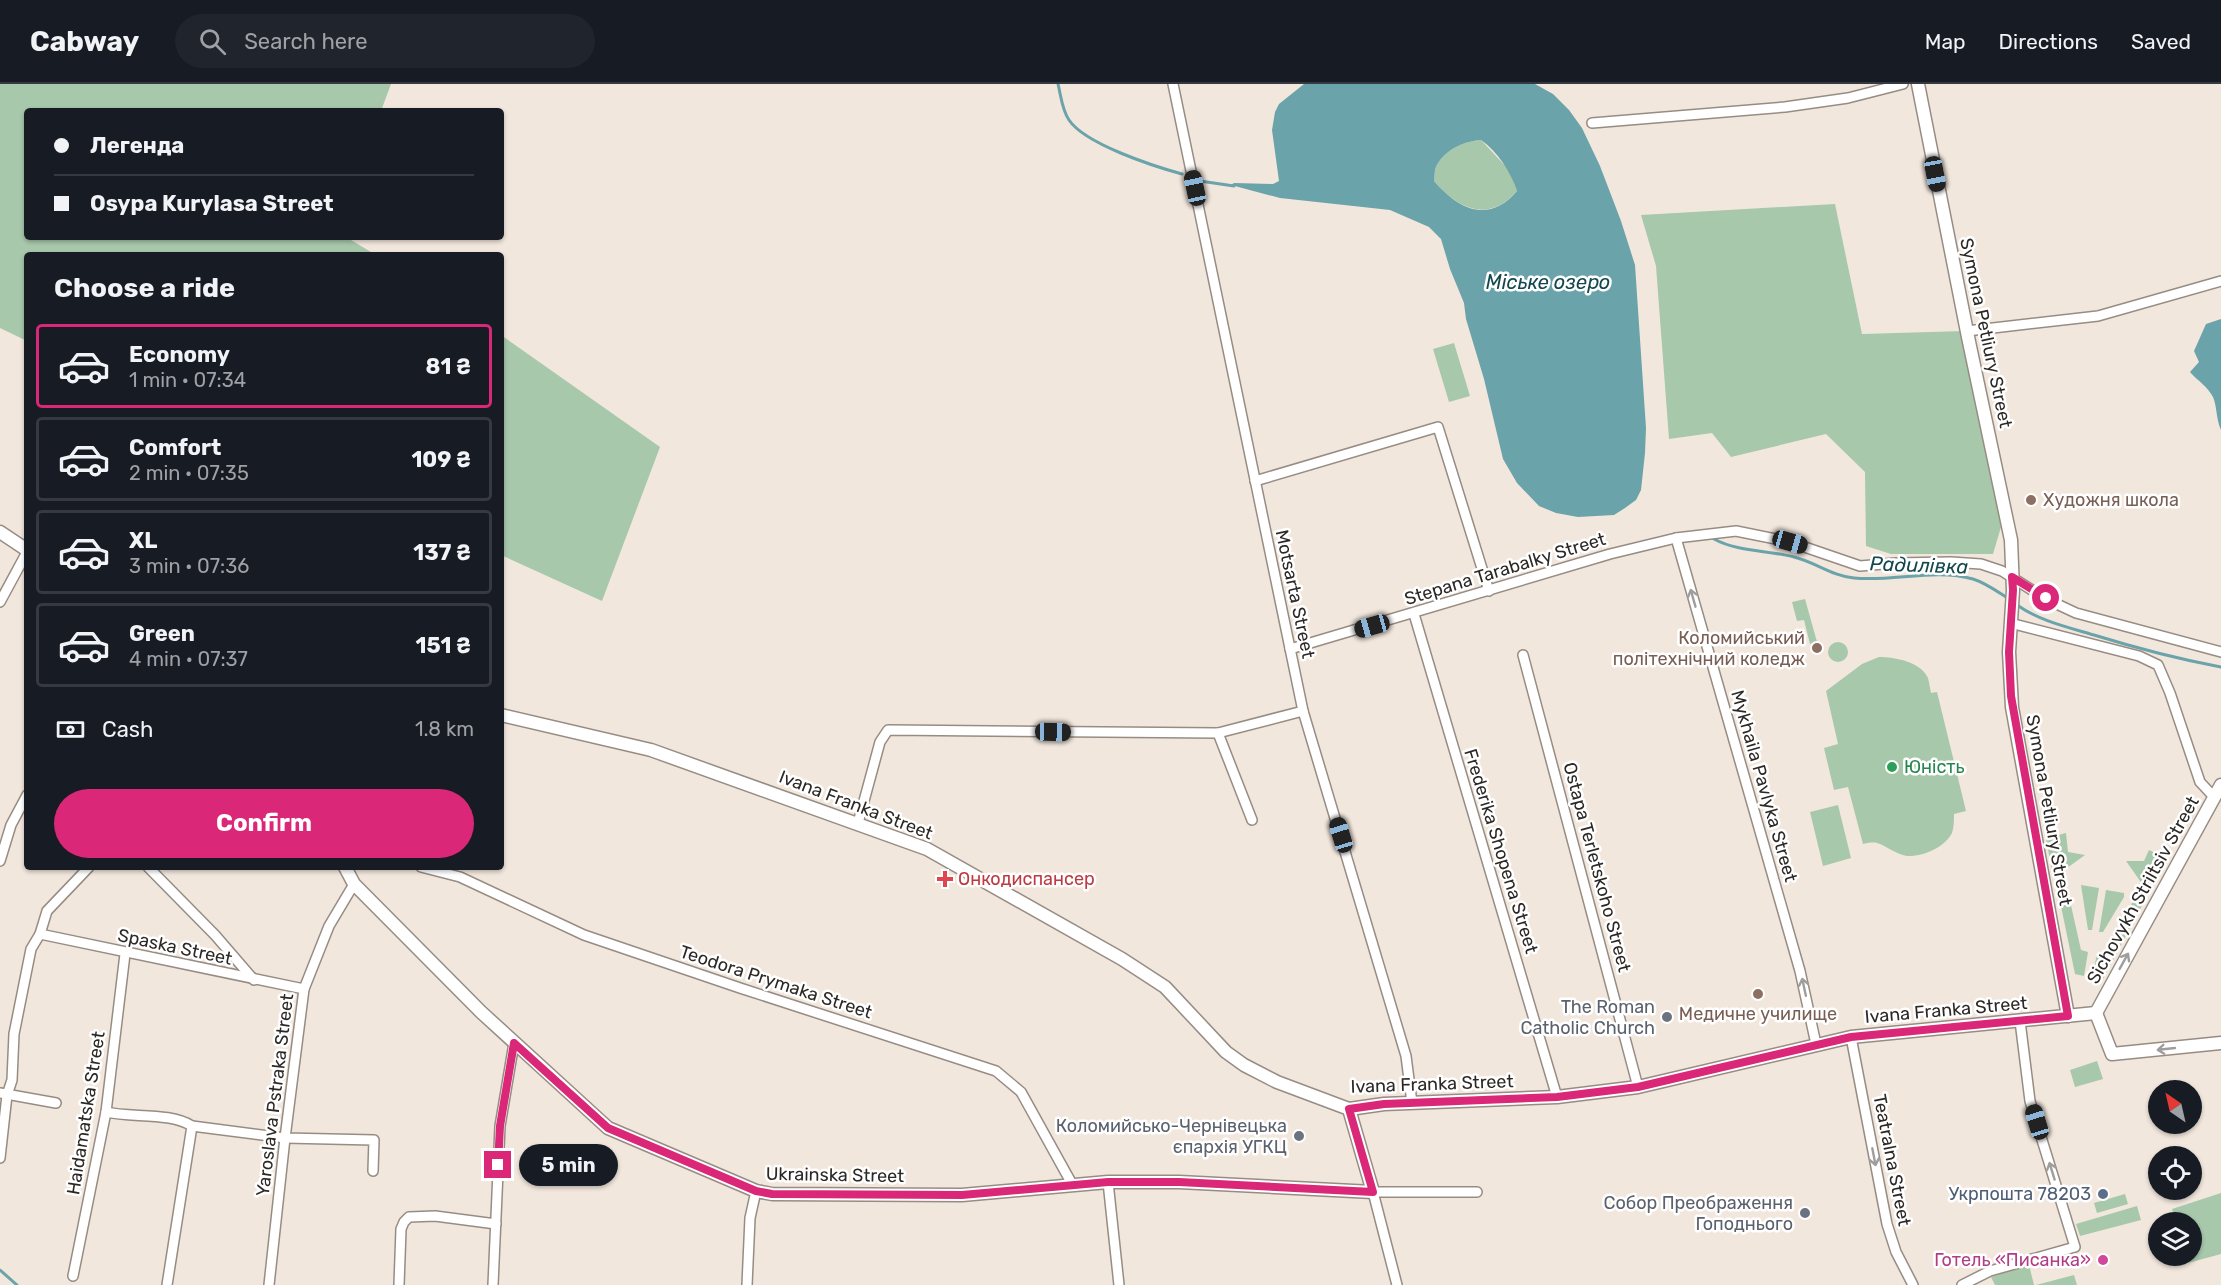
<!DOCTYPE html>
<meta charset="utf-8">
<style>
body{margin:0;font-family:Rubik,sans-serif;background:#20242c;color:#f1f3f6;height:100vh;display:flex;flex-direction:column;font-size:22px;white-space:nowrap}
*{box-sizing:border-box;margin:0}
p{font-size:20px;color:#9ea1a6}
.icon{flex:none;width:33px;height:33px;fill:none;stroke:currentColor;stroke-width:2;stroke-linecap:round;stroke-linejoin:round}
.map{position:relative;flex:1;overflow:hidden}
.details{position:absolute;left:24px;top:168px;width:480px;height:618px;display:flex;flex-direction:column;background:#171b24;border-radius:6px;box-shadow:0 2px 4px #0004}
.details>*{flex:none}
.top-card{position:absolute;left:24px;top:24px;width:480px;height:132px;border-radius:6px;box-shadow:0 2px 4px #0004;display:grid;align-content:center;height:132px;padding:0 30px;background:#171b24}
.needle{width:39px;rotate:326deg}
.controls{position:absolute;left:2148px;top:996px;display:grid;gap:12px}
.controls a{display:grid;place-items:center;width:54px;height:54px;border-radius:50%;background:#171b24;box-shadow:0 2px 4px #0004;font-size:30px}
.end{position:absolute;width:27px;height:27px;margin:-14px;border:8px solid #db2777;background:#fff;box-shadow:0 0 0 3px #fff}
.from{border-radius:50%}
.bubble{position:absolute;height:42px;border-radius:21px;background:#171b24;box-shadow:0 2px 4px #0004;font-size:20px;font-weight:700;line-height:42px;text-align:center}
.car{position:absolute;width:18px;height:36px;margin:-18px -9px;border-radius:8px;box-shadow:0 0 4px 2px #0007;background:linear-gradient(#222 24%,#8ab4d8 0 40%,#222 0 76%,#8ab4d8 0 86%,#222 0)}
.top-card b{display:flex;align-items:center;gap:21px;height:57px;font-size:22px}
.top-card b+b{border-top:2px solid #363941}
.top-card i{width:15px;height:15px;background:#f1f3f6}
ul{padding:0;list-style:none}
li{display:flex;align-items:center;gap:18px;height:84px;margin:0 12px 9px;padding:0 18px;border:3px solid #363941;border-radius:6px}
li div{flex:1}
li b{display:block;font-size:22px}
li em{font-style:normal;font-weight:700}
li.active{border-color:#db2777}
li>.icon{width:54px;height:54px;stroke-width:1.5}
h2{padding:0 30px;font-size:27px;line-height:72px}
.pay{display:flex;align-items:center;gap:15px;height:66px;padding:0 30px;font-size:22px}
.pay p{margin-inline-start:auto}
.action{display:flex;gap:12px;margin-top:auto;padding:12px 30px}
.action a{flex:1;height:69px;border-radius:36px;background:#db2777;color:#fff;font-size:24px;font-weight:700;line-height:69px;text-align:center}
header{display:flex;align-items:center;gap:36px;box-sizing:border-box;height:84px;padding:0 30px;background:#171b24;border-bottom:2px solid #363941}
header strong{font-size:28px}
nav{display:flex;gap:33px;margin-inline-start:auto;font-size:21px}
.search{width:420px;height:54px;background:#20242c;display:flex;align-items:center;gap:15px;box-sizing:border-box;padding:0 21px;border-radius:33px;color:#9ea1a6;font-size:22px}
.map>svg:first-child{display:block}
.green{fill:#a7c8aa}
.water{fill:#6ba3aa;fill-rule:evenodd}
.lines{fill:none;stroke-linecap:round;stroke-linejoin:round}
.stream{stroke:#6ba3aa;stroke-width:3}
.minor-casing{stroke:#978c83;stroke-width:12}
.tertiary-casing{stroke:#978c83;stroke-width:15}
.minor{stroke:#fff;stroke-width:9}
.tertiary{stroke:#fff;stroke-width:12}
.oneway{stroke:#a09e9d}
.route{stroke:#db2777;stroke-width:8}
.education-dot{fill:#8d6e63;stroke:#fff;stroke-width:2}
.leisure-dot{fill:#2e9e5b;stroke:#fff;stroke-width:2}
.health-dot{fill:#e0444e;stroke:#fff;stroke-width:2}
.worship-dot{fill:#6b7280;stroke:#fff;stroke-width:2}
.service-dot{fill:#5c6f8a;stroke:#fff;stroke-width:2}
.hotel-dot{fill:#d1479c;stroke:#fff;stroke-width:2}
.labels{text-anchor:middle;stroke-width:5;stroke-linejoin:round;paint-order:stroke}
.street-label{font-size:18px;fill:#2c2825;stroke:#fff}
.education-label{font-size:18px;fill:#785e54;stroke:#fff;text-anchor:start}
.leisure-label{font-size:18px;fill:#27864d;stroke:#fff;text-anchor:start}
.health-label{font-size:18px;fill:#be3a42;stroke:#fff;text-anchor:start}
.worship-label{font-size:18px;fill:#5b616d;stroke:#fff;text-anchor:end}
.service-label{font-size:18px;fill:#4e5e75;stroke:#fff;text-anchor:end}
.hotel-label{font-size:18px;fill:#b23c85;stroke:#fff;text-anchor:end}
.water-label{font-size:20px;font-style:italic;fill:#14484d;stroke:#fff}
</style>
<header>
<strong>Cabway</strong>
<div class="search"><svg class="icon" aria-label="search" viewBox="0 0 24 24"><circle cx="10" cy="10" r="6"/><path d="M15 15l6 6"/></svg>Search here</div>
<nav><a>Map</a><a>Directions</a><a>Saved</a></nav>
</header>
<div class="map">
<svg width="2221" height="1201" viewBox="0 0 2221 1201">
<rect width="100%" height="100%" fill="#f2e7dd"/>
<g class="green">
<path d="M0,0h391l-10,27h-354v126h319l30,18h-349v86l-27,-13z"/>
<path d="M1481,56l28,30 8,21c-28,32 -58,19 -83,-10 1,-4 0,-10 2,-14 8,-17 28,-26 45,-27z"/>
<path d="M1835,120l27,130 103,-3 36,196 -8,27h-102l-25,-8 -1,-74 -39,-38 -95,23 -19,-24 -43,6 -13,-173 -15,-51z"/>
<path d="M501,251l159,112 -58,154 -101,-46z"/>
<path d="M1454,259l16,53 -21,6 -16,-53z"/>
<path d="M1805,515l12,43 -7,2 -6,-24 -7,1 -5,-19z"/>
<circle cx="1838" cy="568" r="10"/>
<path d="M1879,573c16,0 42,5 49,21 1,4 2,10 3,15l6,-1 29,119 -12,3c0,6 0,13 -2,19 -7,14 -29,24 -45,23 -12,-2 -20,-10 -30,-13 -4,-1 -11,0 -14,1l-15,-57 -14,3 -10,-42 14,-4 -12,-53 36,-27z"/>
<path d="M1838,721l13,53 -28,8 -13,-54z"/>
<path d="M2066,749l2,19 17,3 -25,18 -8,-2 -6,-33z"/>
<path d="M2149,766l17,8 -15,28 -8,-1 -17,-24h18z"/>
<path d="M2056,798l10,1 15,67 7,2 -4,24 -9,-2z"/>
<path d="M2081,801l18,3 -7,42h-4z"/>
<path d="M2106,806l18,3v4l-21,35h-4z"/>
<path d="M2137,810l10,2 -44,83 -11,-2 5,-23 7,1z"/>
<path d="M2097,977l6,18 -28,8 -5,-17z"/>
<path d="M2221,1109v61l-33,9 -2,-7h6v-34h-16l-4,-13z"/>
<path d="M2125,1110l3,10 -31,9 -3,-10z"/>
<path d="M2137,1122l4,14 -61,16 -4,-12z"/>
<path d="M2029,1181l5,20h-39l-4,-8z"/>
<path d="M2074,1191l3,10h-41z"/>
</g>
<g class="water">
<path d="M1304,0h231l18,10 16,16 13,18 18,38 21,55 14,44 11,163 -1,25 -4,37 -5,10 -11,8 -11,7 -36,2 -22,-4 -17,-7 -22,-23 -14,-24 -19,-80 -18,-60 -2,-16 -14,-34 -9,-30 -12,-12 -39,-17 -110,-12 -49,-13 3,-2 39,1 6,-3 -7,-51 3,-18 4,-8zM1481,56c17,12 29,31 36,51 -28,33 -58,19 -83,-10 1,-4 0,-10 2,-14 8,-17 28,-26 45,-27z"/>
<path d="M2221,235v111c-5,-11 -4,-24 -8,-33 -5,-10 -16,-17 -23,-25l9,-10 -5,-11 12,-27z"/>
</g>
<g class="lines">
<g class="stream">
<path d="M1058,0c3,12 4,26 11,36 16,24 84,46 113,54"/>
<path d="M1200,97l34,5"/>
<path d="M1714,455c24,13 53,11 80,18 21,5 38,19 60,21 39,4 81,-10 119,1 13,4 25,13 36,20"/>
<path d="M2017,521c23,16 50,22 77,30 42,13 84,24 127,32"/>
<path d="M0,1186l17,15"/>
</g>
<g class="minor-casing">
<g id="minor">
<path d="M1173,0l130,627 103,345 6,47"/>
<path d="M1592,39l193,-16 63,-9 55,-14"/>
<path d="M1967,247l131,-15 123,-35"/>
<path d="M1255,397l183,-54 51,164"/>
<path d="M1676,454l124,433 16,73"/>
<path d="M0,518l27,-50"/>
<path d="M1414,530l143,483"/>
<path d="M2010,539l129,33 19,9 12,28 30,89 14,15"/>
<path d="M1290,565l320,-95 66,-16 60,-7 54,11 70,24 36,-3 55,-1 30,2 21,7 44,28 30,14 145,39"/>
<path d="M1523,571l115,432"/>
<path d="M1218,649l34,87"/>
<path d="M858,739l22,-81 8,-12 330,3 85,-22"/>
<path d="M0,777l11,-36 16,-30"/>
<path d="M148,783l67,68 39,45"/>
<path d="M421,783l39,10 124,58 156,53 256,83 25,21 51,92"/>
<path d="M40,850l264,55"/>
<path d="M1851,953l36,187 9,28 17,33"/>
<path d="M0,1009l56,10"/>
<path d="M106,1028c26,6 64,0 86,14l93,12 89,2 -1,31"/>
<path d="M0,1074l7,-63 5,-15 2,-46 17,-85 9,-15 7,-23 42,-44"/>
<path d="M1108,1098l11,103"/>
<path d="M73,1192l33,-164 19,-158"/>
<path d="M167,1201l25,-159"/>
<path d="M269,1201l16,-147 19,-149 25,-63 25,-42"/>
<path d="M399,1201l2,-56 3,-7 5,-5 26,-1 61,8"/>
<path d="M493,1201l7,-159 14,-83"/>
<path d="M747,1201l3,-67 6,-27"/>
<path d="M1397,1201l-24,-93h104"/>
<path d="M1962,1201l28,-14 85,-24 -45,-146 -10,-80"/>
</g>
</g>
<g class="tertiary-casing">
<g id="tertiary">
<path d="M1918,0l50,253 43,203 2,50 -4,62 3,55 56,309"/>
<path d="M0,448l27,18"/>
<path d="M501,631l150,35 276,99 195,110 43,28 61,65 18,13 33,17 72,27 35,-5 173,-7 81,-10 213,-50 245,-24"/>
<path d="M345,783l9,17 127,128 127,116 148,63 16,3 190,1 146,-13h71l194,10 -24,-83"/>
<path d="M2096,929l125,-228"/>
<path d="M2096,929l16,41 109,-11"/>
</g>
</g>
<use href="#minor" class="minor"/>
<use href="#tertiary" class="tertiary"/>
</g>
<defs><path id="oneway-shaft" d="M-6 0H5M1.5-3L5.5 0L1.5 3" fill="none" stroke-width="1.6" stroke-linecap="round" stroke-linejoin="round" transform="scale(1.5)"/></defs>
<g class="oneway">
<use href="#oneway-shaft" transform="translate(1693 514) rotate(-106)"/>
<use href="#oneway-shaft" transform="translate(2124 877) rotate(-61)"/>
<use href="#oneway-shaft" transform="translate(1804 903) rotate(-102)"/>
<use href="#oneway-shaft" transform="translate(2166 965) rotate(174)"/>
<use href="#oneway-shaft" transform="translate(1874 1073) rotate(79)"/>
<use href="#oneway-shaft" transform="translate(2052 1087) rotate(-107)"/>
</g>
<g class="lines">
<path class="route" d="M498,1081l2,-39 14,-83 94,85 148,63 16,3 190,1 146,-13h71l194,10 -24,-83 35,-5 173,-7 81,-10 213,-50 217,-21 -57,-320 -2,-44 4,-62 -1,-13 34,21"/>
</g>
<g class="education-dot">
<circle cx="2031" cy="416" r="6"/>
<circle cx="1817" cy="564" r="6"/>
<circle cx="1758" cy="910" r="6"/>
</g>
<circle class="leisure-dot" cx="1892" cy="683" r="6"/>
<path class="health-dot" d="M942 786h6v6h6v6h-6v6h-6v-6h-6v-6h6z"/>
<g class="worship-dot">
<circle cx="1667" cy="933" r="6"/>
<circle cx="1299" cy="1052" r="6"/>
<circle cx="1805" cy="1129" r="6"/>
</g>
<circle class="service-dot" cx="2103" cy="1110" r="6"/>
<circle class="hotel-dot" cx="2103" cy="1176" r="6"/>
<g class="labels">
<g class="street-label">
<text transform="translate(1986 249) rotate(78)" y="6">Symona Petliury Street</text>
<text transform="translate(1505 485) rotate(-17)" y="6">Stepana Tarabalky Street</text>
<text transform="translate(1295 510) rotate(78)" y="6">Motsarta Street</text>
<text transform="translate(1764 702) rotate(74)" y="6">Mykhaila Pavlyka Street</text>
<text transform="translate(856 721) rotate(21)" y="6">Ivana Franka Street</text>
<text transform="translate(2049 726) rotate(80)" y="6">Symona Petliury Street</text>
<text transform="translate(1501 767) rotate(73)" y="6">Frederika Shopena Street</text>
<text transform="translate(1597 783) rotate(75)" y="6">Ostapa Terletskoho Street</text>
<text transform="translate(2143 806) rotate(-61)" y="6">Sichovykh Striltsiv Street</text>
<text transform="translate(175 863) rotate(12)" y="6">Spaska Street</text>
<text transform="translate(776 898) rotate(18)" y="6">Teodora Prymaka Street</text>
<text transform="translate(1946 926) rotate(-5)" y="6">Ivana Franka Street</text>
<text transform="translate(1432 1000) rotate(-2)" y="6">Ivana Franka Street</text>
<text transform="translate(275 1011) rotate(-83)" y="6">Yaroslava Pstraka Street</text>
<text transform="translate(86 1029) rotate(-81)" y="6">Haidamatska Street</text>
<text transform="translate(1892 1076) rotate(79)" y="6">Teatralna Street</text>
<text transform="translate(835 1091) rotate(1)" y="6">Ukrainska Street</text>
</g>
<g class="education-label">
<text x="2043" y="422">Художня школа</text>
<text x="1805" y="560" text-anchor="end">Коломийський<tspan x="1805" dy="21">політехнічний коледж</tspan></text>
<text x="1758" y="936" text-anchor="middle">Медичне училище</text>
</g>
<g class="leisure-label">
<text x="1904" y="689">Юність</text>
</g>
<g class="health-label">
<text x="958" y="801">Онкодиспансер</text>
</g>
<g class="worship-label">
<text x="1655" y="929">The Roman<tspan x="1655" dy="21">Catholic Church</tspan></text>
<text x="1287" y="1048">Коломийсько-Чернівецька<tspan x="1287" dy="21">єпархія УГКЦ</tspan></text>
<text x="1793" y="1125">Собор Преображення<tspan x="1793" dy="21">Гоподнього</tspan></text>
</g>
<g class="service-label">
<text x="2091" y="1116">Укрпошта 78203</text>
</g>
<g class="hotel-label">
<text x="2091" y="1182">Готель «Писанка»</text>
</g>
<g class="water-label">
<text x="1548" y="205">Міське озеро</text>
<text transform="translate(1919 481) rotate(2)" y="7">Радилівка</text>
</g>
</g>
</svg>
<div class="controls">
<a><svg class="needle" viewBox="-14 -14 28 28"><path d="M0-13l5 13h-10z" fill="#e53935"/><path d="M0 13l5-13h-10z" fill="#9ea1a6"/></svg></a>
<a><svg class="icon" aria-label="locate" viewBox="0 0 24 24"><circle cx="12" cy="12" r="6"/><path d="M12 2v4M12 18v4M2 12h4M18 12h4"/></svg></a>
<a><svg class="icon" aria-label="layers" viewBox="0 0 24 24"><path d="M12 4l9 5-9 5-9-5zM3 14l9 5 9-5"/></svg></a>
</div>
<i class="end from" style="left:2046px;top:514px"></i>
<i class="end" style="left:498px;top:1081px"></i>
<div class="bubble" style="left:519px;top:1060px;width:99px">5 min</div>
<i class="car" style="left:1935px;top:90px;rotate:169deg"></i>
<i class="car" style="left:1195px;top:104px;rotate:348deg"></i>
<i class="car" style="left:1790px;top:458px;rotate:106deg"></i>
<i class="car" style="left:1372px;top:542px;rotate:254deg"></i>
<i class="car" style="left:1053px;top:648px;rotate:91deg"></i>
<i class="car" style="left:1341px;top:751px;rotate:343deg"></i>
<i class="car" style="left:2037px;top:1038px;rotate:343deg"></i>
<div class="top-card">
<b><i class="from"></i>Легенда</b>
<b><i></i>Osypa Kurylasa Street</b>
</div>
<section class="details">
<h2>Choose a ride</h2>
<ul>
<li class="active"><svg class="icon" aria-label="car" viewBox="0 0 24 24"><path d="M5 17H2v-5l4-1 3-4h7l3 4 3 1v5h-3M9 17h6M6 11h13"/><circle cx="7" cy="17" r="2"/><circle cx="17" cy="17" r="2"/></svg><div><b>Economy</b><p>1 min · 07:34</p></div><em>81 ₴</em></li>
<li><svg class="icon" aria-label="car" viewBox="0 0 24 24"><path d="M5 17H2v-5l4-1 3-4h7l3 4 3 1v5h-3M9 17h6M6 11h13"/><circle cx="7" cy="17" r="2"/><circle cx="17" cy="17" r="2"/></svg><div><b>Comfort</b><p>2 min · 07:35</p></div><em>109 ₴</em></li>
<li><svg class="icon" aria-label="car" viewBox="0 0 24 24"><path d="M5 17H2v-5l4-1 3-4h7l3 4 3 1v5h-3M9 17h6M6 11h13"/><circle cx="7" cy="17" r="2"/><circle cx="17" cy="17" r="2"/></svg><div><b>XL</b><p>3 min · 07:36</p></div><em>137 ₴</em></li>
<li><svg class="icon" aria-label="car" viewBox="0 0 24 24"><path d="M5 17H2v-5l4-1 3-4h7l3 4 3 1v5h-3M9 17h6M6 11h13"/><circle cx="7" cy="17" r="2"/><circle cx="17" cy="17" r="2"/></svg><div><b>Green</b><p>4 min · 07:37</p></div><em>151 ₴</em></li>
</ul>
<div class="pay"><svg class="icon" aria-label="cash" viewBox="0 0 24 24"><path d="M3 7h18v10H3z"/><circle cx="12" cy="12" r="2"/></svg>Cash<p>1.8 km</p></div>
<div class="action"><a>Confirm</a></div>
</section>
</div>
